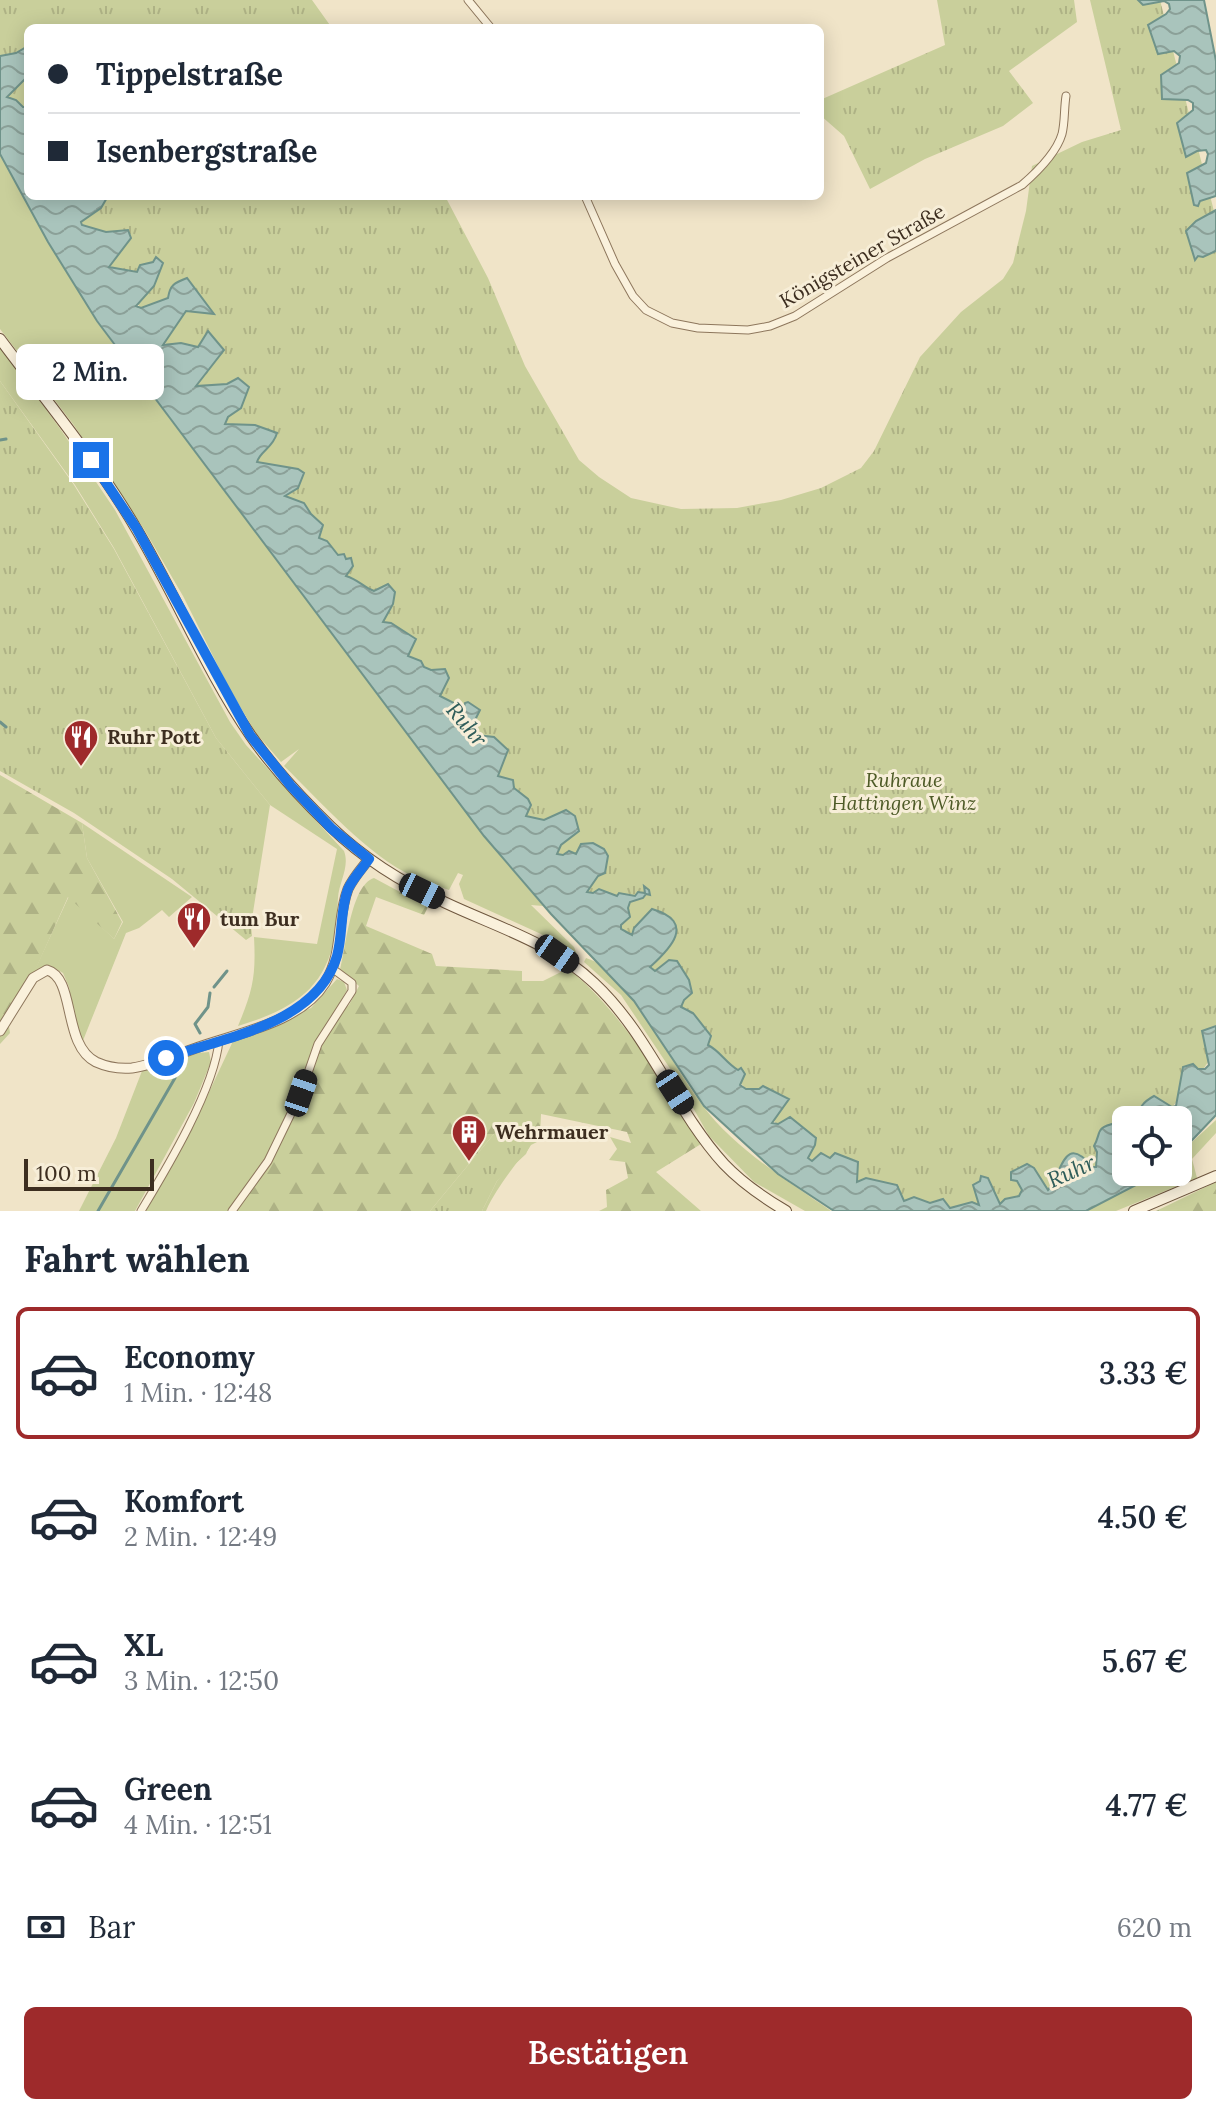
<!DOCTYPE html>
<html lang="de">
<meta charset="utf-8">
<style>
body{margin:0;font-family:Lora,serif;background:#f2f2f3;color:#1f2937;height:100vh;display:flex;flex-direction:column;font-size:30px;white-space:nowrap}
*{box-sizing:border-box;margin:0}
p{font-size:26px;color:#747a83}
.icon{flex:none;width:44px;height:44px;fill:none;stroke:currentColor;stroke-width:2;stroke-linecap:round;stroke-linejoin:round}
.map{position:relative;height:1211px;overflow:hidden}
.details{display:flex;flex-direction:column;background:#fff;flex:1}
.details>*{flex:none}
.hud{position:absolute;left:24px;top:24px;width:800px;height:176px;border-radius:12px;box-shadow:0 4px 20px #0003;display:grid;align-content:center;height:176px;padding:0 24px;background:#fff}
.controls{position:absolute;left:1112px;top:1106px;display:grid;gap:16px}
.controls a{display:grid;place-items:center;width:80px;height:80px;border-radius:12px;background:#fff;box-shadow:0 4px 20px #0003;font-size:40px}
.scale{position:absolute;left:24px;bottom:20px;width:130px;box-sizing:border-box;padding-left:8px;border:4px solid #3d2e20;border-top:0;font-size:22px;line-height:28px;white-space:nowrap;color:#3d2e20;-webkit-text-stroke:6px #f7eed8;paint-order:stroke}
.end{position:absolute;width:36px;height:36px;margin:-18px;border:10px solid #1a73e8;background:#fff;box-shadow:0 0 0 4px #fff}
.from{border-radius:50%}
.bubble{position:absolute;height:56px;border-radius:12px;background:#fff;box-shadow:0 4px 20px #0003;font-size:26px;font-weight:600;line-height:56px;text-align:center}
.car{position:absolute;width:24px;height:48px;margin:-24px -12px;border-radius:10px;box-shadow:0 0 6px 2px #0007;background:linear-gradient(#222 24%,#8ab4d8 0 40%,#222 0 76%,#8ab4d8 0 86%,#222 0)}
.hud b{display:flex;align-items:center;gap:28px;height:76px;font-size:30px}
.hud b+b{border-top:2px solid #e0e1e3}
.hud i{width:20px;height:20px;background:#1f2937}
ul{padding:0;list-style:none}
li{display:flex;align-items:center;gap:24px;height:132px;margin:0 16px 12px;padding:0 8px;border:4px solid transparent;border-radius:12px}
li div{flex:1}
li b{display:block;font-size:30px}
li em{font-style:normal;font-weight:600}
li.current{border-color:#9e2a2b}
li>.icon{width:72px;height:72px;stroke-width:1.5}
h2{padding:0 24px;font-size:36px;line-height:96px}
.pay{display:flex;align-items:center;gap:20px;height:88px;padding:0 24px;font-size:30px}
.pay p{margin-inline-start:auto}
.action{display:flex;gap:16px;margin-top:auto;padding:16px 24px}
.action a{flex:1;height:92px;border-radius:12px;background:#9e2a2b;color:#fff;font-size:32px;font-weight:600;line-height:92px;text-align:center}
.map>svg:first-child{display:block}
.grass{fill:#c9cf9b}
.forest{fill:url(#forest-firs)}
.park{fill:url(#park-tufts)}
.water{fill:url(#water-waves);stroke:#6f938a;stroke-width:2}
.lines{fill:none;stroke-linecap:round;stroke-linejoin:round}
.stream{stroke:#6f938a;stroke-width:3}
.minor-casing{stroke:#8d765c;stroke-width:9}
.tertiary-casing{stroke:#8d765c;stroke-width:11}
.secondary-casing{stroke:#6f573f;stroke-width:12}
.minor{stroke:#faf1dc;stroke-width:7}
.tertiary{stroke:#faf1dc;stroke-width:9}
.secondary{stroke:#faf1dc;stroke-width:10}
.route{stroke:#1a73e8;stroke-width:10}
.labels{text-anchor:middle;stroke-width:6;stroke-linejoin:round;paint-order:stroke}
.street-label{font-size:20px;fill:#3d2e20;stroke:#f7eed8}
.poi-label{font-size:20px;font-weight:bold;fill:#3d2e20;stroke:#f7eed8;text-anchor:start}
.park-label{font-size:20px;font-style:italic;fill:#4d5a26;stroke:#f7eed8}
.water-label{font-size:22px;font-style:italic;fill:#2f5d5a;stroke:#f7eed8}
</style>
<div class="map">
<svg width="1216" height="1211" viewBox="0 0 1216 1211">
<defs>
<pattern id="forest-firs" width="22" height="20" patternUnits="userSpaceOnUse" patternTransform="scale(2)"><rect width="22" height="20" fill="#c9cf9b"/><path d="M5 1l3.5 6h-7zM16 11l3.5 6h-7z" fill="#aeb285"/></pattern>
<pattern id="park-tufts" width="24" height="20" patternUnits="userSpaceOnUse" patternTransform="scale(2)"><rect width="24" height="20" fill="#c9cf9b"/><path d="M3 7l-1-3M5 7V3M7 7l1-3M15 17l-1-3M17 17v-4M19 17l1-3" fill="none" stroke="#aeb285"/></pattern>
<pattern id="water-waves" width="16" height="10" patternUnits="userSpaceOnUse" patternTransform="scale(2)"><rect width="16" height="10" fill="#a9c4bc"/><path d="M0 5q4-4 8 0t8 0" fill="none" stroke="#8ba098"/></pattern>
</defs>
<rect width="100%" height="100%" fill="#f0e4c8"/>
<g class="grass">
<path d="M0,154l97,168 390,518 56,66 -12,-1 43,42 5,12 -38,-25 -77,-35 -5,-15 4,-9 -5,-2 -9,17c-11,-4 -24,-8 -35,-13 -48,-23 -92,-74 -130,-111l15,-17 -18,13 -25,-29 -26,-43 -47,-94 -39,-67 -71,-105 -73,-95z"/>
<path d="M0,346l61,84 54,80 115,212 16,23 98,106c6,16 -5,31 -6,47 -1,13 -1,25 -3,37 -10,57 -46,75 -97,91 15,-36 18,-50 16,-89l63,7 20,-95 -67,-44 -54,-67 -102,-190 -39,-63 -75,-104z"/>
<path d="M82,823l110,74 -23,20 -7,-7 -23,18 -13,5 -44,110 -8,-24 -5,-32 -6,-14 -14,-8 -16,9 36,-78 45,43 9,-17 -36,-64z"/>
<path d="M586,958c22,6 43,36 56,55 21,30 39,63 61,93 30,41 86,76 128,105h-26l-51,-29 -45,-46 -34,-60 -54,-81 -37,-33z"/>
<path d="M337,979l7,3 3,8 -30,53 -18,50 -33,64 -38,54h-82l56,-104 32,-68 77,-31z"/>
<path d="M209,1052l2,10 -17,41 -59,108h-56l37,-73 26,-67 56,-18z"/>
<path d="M1216,1120v13l-24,26 5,19 -81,33h-30l54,-28 15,-11h23v-17z"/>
</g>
<g class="forest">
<path d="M0,775l82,48 5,35 35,64 -8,17 -46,-42 -34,76 -27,40 3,20 -10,11z"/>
<path d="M374,878l54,29 -4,8 -48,-18 -10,29 66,28 4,12 86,5v10h21l18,-9 2,-8c60,48 98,116 138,180l-45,28 45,39h-102l8,-4 -1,-17 22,-12 -3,-16 -16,-2 8,-11 -7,-12 21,6 -4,-11 -86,-18 -1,22 -3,6 -6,3c-4,8 -11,13 -16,20 -11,15 -22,30 -29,46h-4l15,-30 31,-35 -1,-11 -5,-8 -19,-4 -73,88h-195l35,-50 51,-117 17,-30 11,-9 10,-19 -19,-16c6,-23 11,-85 34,-92z"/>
<path d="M1216,1182v29h-60z"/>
</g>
<g class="park">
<path d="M0,0h312l20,28h-304v104l-28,-48z"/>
<path d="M937,0h137l3,22 -68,49 24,32 -30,23 -78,33 -55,30 -26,-53 -24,-21v-15l125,-55z"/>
<path d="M1090,0h70l56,219v831l-22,33 -34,37h-34v32l-102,52 -65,7 -61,-10 -77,-33 -26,-23 -106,-121 -155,-196 -115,-161 -119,-148 -127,-166 -59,-82 -50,-75h381l43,82 37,88 54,94 20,17 32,21 50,11 56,-1 44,-8 40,-12 40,-20 13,-17 46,-94 41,-45 42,-33 10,-16 13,-52 6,-45 50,-24 39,-12z"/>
<path d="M0,381l74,104 40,64 102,189 54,67 -19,120 1,11 -6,4 -74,-61 -98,-66 -74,-42z"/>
<path d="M503,1123c19,-1 21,9 27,22l-4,9 -29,27 -15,30h-52z"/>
</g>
<g class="water">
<path d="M1138,0h66l12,61v135l-16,5 -2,5 -4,-1 -7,-32 19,-10 2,-9 -2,-4 -9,1 -11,6 -9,-34 16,-13v-7l-5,-3 -26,-1 -1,-24 18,-12 1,-7 -6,-5 -16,3 -10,-29 18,-11 4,-5 -1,-5 -5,-3 -21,4z"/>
<path d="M28,46v30l-21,21 9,3 7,7h5v89h80l-7,12 -20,14 1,3 24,7 22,-2 3,8 -22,29 28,5 3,-7 13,-3 3,-5 7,6 -9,23 -18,20 5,2 27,-10c2,-13 6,-15 19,-20l27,36 -28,-3 -23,34 18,-2 17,4 10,-16 16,19 -28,36 31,-2 11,-6 11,9 -8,21 -13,9 -3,7 30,1 22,8c-4,15 -17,18 -20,29l41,7 6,4 -6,15 -13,8 19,7 7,11 12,11 -4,13 8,3 11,14 6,-1 2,5 5,-1 2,8 -7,10c13,4 17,11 28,15l14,-7 7,8 -2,12 -10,18 8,1 25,16 -8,17 13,5 3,6 7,3 14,-1 4,9 -9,18 16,8v12l10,4 -3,-10 2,-7 3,-1 12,8 -12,24 26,3 14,13 -10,26 15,4 1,8 14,11 3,6 -5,11 18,4 22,-10 9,6 4,15 -18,14 -4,9 6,1 6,-4 7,3 5,-10 12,-1 11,6 4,7 -3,17 -7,3 -11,16 6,1 6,-4 18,7 2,-3 16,3 3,-4 7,1 -1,-7 5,4 1,5 -4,-1 -3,4 -13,4 -2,6 2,9 -9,8v4l11,6 2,-7 18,-19c45,13 18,40 -2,58l5,4 14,-11 8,1 12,19 3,13 -8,7 -3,7 12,6 18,23 -3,9c12,6 18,18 30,25l3,-2 4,6 -5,11 6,4h13l4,-3 26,13 -17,24 6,1 12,-7 26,21 -1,7 -7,13 4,3 9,-8 9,5 5,-5 23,9 -1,20 9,-4 31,7 7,16 10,-4 16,6 13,-4 7,9 22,-6 7,3 -6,-20 7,-4 1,-5 7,2 12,26 5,-5 14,-3 3,-6 -5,-9 -6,-1v-8l16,-8 7,4 14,22c14,-17 16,-58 44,-23h4l1,-15 -3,-6c8,-14 0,-18 22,-23l10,9v40h29l-15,11 -54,28h-252l-56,-37 -74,-68 -70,-105 -83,-87 -67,-78 -387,-515 -49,-79 -48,-88v-98l16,-3z"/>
<path d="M1216,210v41l-13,6 -5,-1 -3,4 -9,-29 10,-10z"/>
<path d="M1216,1026v89l-38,40v-35h-40c0,-12 5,-18 16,-24l18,11 4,-1 7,-39 10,-3 5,5h7l4,-4 -7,-34z"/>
</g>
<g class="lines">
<g class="stream">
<path d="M0,440l6,-1"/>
<path d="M0,722l6,5"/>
<path d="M214,987l13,-16"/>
<path d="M200,1033l-5,-9 13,-17 2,-14"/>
<path d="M98,1211l77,-133"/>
</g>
<g class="minor-casing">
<g id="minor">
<path d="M468,0l23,28"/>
<path d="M585,196l30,68 18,32 13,14 26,13 26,5 50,2 22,-4 25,-10 92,-58 135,-73c15,-13 34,-31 40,-51 3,-12 2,-26 4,-38"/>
<path d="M141,1211c26,-43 74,-123 78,-171"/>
<path d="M232,1211l36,-50 33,-68 17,-49 34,-53v-8l-19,-14"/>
</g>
</g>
<g class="tertiary-casing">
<path id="tertiary" d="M0,1031l33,-53 14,-8c29,8 15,75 49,92 11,5 24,7 36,6 22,-3 43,-13 64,-20 41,-15 104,-25 129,-65 19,-31 11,-63 23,-94 5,-11 14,-21 21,-30"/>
</g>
<g class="secondary-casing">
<g id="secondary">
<path d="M0,339c47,63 98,124 137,191 40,68 70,142 114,206 23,33 51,63 80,91 33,32 74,57 115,76 51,24 106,40 148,80 55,51 80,126 130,181 18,19 40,34 62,47"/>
<path d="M1134,1211l82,-35"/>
</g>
</g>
<use href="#minor" class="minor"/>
<use href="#tertiary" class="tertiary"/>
<use href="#secondary" class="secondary"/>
</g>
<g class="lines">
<path class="route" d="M91,460l46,69 113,206 41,51 41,43 37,30c-7,10 -16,19 -21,30 -8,21 -5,45 -11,67 -20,68 -112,81 -171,102"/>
</g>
<defs>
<g id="restaurant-pin" transform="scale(1.8)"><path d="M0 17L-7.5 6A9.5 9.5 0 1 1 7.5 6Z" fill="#9e2a2b" stroke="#f7eed8"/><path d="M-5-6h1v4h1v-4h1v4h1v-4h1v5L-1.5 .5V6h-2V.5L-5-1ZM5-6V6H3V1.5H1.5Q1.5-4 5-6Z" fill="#fff"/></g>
<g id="building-pin" transform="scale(1.8)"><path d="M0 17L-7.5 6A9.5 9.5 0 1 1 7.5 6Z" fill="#9e2a2b" stroke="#f7eed8"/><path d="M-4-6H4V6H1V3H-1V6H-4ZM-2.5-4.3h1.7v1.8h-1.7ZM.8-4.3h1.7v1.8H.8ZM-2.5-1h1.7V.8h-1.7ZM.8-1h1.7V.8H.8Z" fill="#fff"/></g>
</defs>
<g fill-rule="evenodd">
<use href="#restaurant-pin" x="81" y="737"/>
<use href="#restaurant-pin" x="194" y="919"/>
<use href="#building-pin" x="469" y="1132"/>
</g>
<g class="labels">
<g class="street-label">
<text transform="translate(862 256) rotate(-30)" y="7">Königsteiner Straße</text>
</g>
<g class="poi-label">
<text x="107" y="744">Ruhr Pott</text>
<text x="220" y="926">tum Bur</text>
<text x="495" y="1139">Wehrmauer</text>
</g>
<g class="park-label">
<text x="904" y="787">Ruhraue<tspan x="904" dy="23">Hattingen Winz</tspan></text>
</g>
<g class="water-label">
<text transform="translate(467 724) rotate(50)" y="8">Ruhr</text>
<text transform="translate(1071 1171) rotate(-24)" y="8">Ruhr</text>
</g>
</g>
</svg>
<div class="controls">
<a><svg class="icon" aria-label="locate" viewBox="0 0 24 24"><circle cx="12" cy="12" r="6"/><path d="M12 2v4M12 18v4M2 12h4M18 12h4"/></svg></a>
</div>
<div class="scale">100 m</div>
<i class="end from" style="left:166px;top:1058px"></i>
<i class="end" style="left:91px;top:460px"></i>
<div class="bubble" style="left:16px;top:344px;width:148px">2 Min.</div>
<i class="car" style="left:422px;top:891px;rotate:116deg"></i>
<i class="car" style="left:557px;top:954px;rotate:125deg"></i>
<i class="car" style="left:675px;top:1092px;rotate:147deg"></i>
<i class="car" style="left:301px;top:1093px;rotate:19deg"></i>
<div class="hud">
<b><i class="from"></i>Tippelstraße</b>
<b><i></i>Isenbergstraße</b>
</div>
</div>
<section class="details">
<h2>Fahrt wählen</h2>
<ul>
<li class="current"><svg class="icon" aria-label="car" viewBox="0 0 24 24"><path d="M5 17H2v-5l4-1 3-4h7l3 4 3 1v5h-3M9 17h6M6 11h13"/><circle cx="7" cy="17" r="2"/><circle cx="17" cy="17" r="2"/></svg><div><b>Economy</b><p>1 Min. · 12:48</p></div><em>3.33 €</em></li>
<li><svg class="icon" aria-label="car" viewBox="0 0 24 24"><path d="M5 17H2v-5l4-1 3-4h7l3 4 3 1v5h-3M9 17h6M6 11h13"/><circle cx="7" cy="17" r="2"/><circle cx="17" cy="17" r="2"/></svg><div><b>Komfort</b><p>2 Min. · 12:49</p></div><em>4.50 €</em></li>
<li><svg class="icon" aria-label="car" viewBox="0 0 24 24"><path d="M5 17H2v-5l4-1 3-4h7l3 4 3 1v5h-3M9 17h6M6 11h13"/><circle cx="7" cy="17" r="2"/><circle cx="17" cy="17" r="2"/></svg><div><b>XL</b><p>3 Min. · 12:50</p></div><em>5.67 €</em></li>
<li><svg class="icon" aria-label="car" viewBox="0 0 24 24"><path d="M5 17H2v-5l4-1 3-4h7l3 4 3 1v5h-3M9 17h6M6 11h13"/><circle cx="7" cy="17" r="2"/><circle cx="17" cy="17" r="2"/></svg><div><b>Green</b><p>4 Min. · 12:51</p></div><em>4.77 €</em></li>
</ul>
<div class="pay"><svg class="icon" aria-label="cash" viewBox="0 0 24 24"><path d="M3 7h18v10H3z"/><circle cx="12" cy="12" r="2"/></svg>Bar<p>620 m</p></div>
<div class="action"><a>Bestätigen</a></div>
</section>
